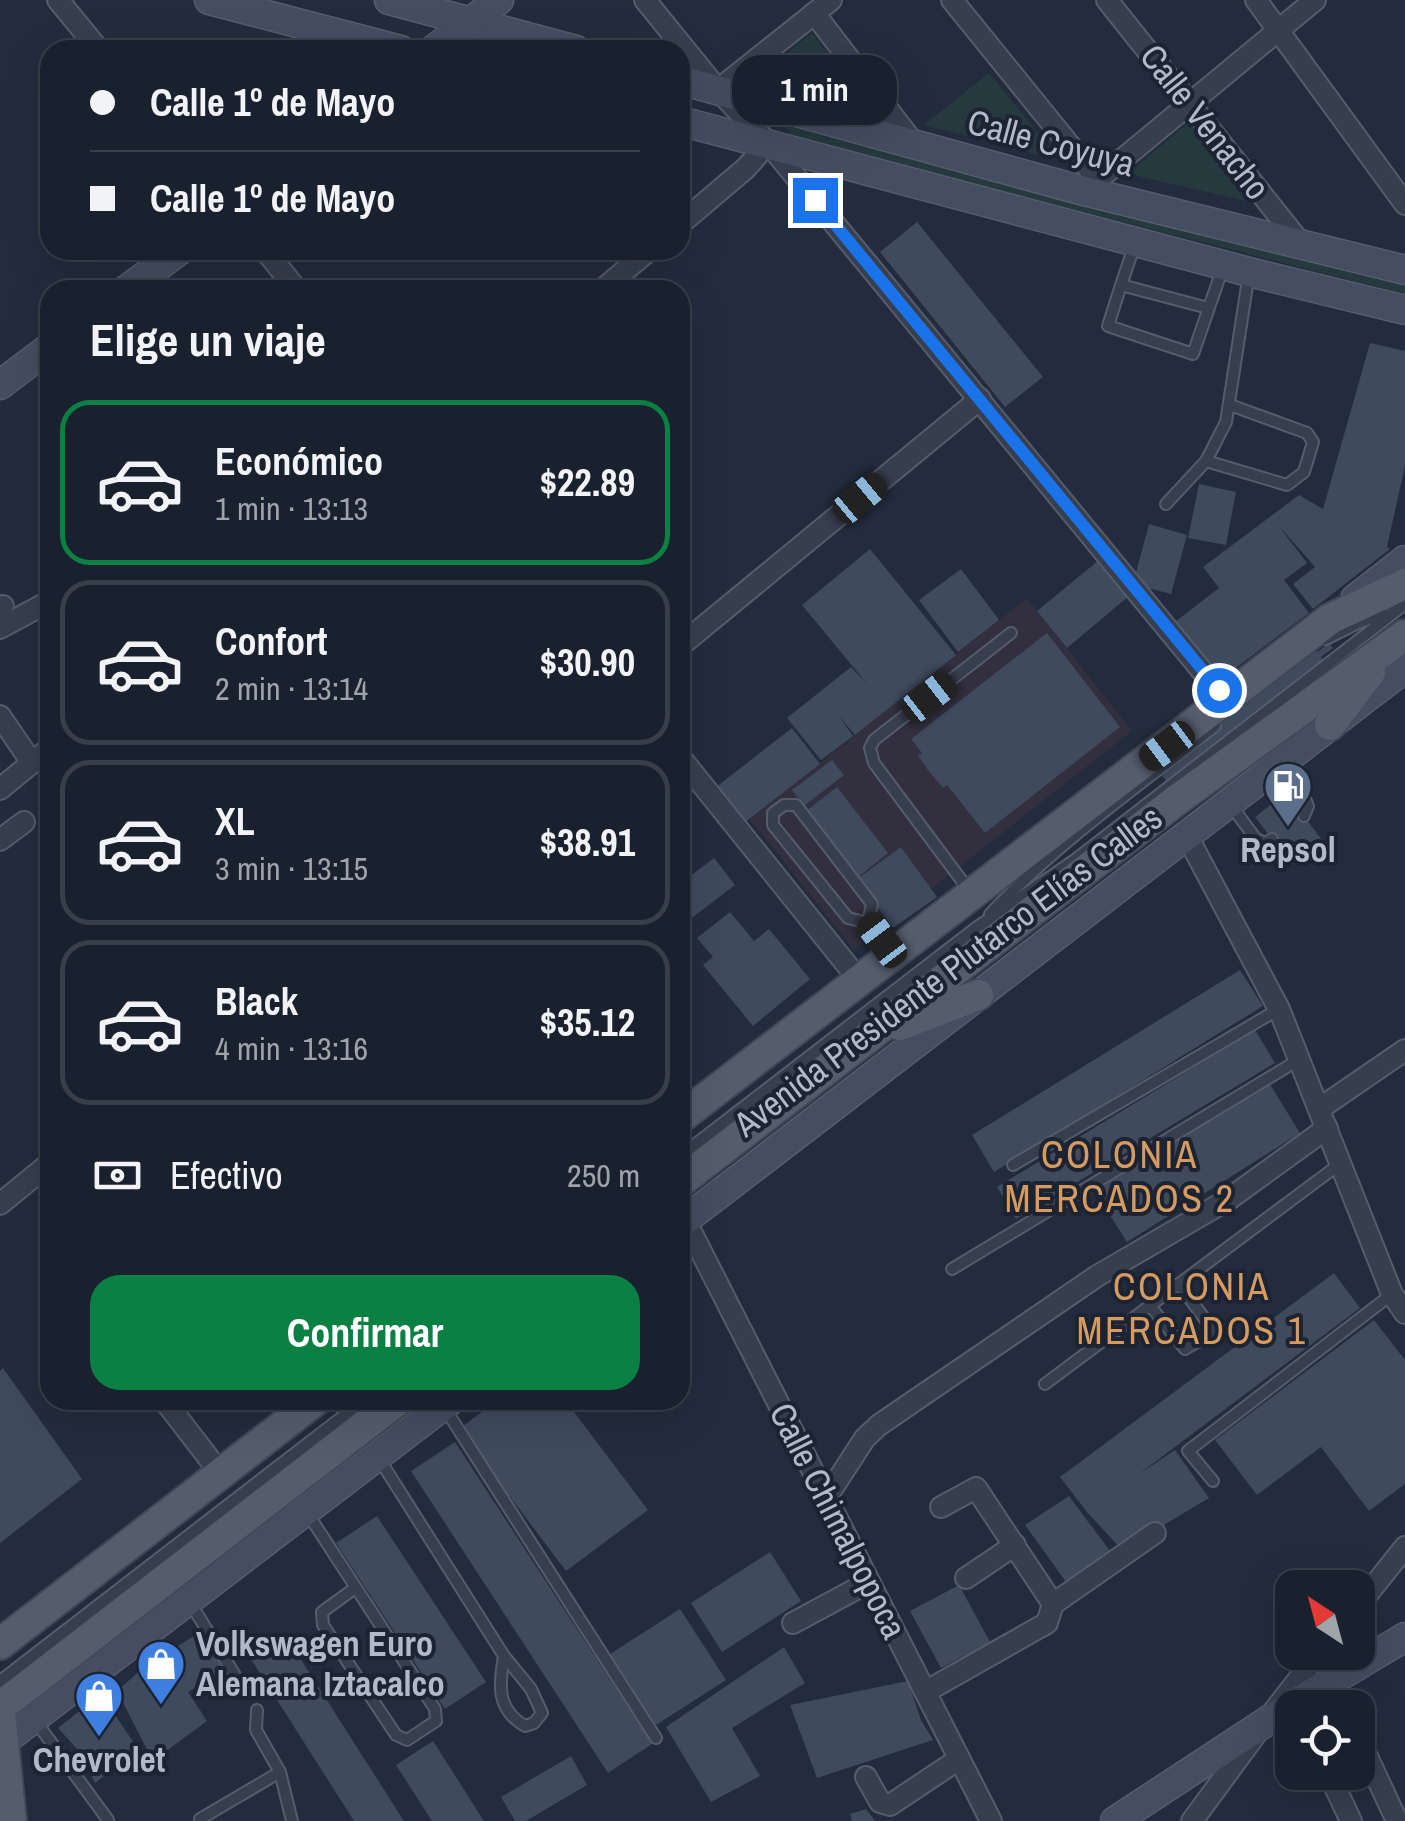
<!DOCTYPE html>
<html lang="es">
<meta charset="utf-8">
<style>
body{margin:0;font-family:"Archivo Narrow",sans-serif;background:#232936;color:#f1f3f6;height:100vh;display:flex;flex-direction:column;font-size:38px;white-space:nowrap}
*{box-sizing:border-box;margin:0}
p{font-size:32px;color:#9fa3aa}
.icon{flex:none;width:55px;height:55px;fill:none;stroke:currentColor;stroke-width:2;stroke-linecap:round;stroke-linejoin:round}
.map{position:relative;flex:1;overflow:hidden}
.side{position:absolute;left:40px;top:280px;width:650px;height:1130px;display:flex;flex-direction:column;background:#1a212e;border-radius:30px;box-shadow:0 10px 40px #0002,0 0 0 2px #383e4a}
.side>*{flex:none}
.hud{position:absolute;left:40px;top:40px;width:650px;height:220px;border-radius:30px;box-shadow:0 10px 40px #0002,0 0 0 2px #383e4a;display:grid;align-content:center;height:220px;padding:0 50px;background:#1a212e}
.needle{width:65px;rotate:324deg}
.tools{position:absolute;left:1275px;top:1570px;display:grid;gap:20px}
.tools a{display:grid;place-items:center;width:100px;height:100px;border-radius:20px;background:#1a212e;box-shadow:0 10px 40px #0002,0 0 0 2px #383e4a;font-size:50px}
.end{position:absolute;width:45px;height:45px;margin:-22px;border:12px solid #1a73e8;background:#fff;box-shadow:0 0 0 5px #fff}
.from{border-radius:50%}
.bubble{position:absolute;height:70px;border-radius:30px;background:#1a212e;box-shadow:0 10px 40px #0002,0 0 0 2px #383e4a;font-size:32px;font-weight:800;line-height:70px;text-align:center}
.car{position:absolute;width:30px;height:60px;margin:-30px -15px;border-radius:12px;box-shadow:0 0 8px 2px #0007;background:linear-gradient(#222 24%,#8ab4d8 0 40%,#222 0 76%,#8ab4d8 0 86%,#222 0)}
.hud b{display:flex;align-items:center;gap:35px;height:95px;font-size:38px}
.hud b+b{border-top:2px solid #383e4a}
.hud i{width:25px;height:25px;background:#f1f3f6}
ul{padding:0;list-style:none}
li{display:flex;align-items:center;gap:30px;height:165px;margin:0 20px 15px;padding:0 30px;border:5px solid #383e4a;border-radius:30px}
li div{flex:1}
li b{display:block;font-size:38px}
li em{font-style:normal;font-weight:800}
li.active{border-color:#0b8043}
li>.icon{width:90px;height:90px;stroke-width:1.5}
h2{padding:0 50px;font-size:45px;line-height:120px}
.pay{display:flex;align-items:center;gap:25px;height:110px;padding:0 50px;font-size:38px}
.pay p{margin-inline-start:auto}
.primary-button{display:flex;gap:20px;margin-top:auto;padding:20px 50px}
.primary-button a{flex:1;height:115px;border-radius:30px;background:#0b8043;color:#fff;font-size:40px;font-weight:800;line-height:115px;text-align:center}
.map>svg:first-child{display:block}
.medical{fill:#322f3e}
.green{fill:#25393e}
.building{fill:#3f4a5c}
.lines{fill:none;stroke-linecap:round;stroke-linejoin:round}
.lane-casing{stroke:#555c6b;stroke-width:14}
.street-casing{stroke:#555c6b;stroke-width:24}
.secondary-casing{stroke:#555c6b;stroke-width:31}
.primary-casing{stroke:#404756;stroke-width:34}
.lane{stroke:#373e4d;stroke-width:10}
.street{stroke:#373e4d;stroke-width:20}
.secondary{stroke:#454d60;stroke-width:28}
.primary{stroke:#555d6d;stroke-width:30}
.route{stroke:#1a73e8;stroke-width:12}
.labels{text-anchor:middle;stroke-width:8;stroke-linejoin:round;paint-order:stroke}
.street-label{font-size:35px;fill:#b2b9c8;stroke:#1c2332}
.poi-label{font-size:35px;font-weight:bold;fill:#b2b9c8;stroke:#1c2332}
.neighbourhood-label{font-size:38px;letter-spacing:2.5px;fill:#d69b60;stroke:#1c2332}
</style>
<div class="map">
<svg width="1405" height="1821" viewBox="0 0 1405 1821">
<rect width="100%" height="100%" fill="#232c3d"/>
<path class="medical" d="M1027,598l105,133 -278,219 -104,-131z"/>
<g class="green">
<path d="M812,33l59,76 -114,-32z"/>
<path d="M989,73l71,87 -136,-35z"/>
<path d="M790,121l615,152v21l-611,-156 -12,-15z"/>
<path d="M1190,121l69,83 -131,-30z"/>
</g>
<g class="building">
<path d="M917,222l126,155 -38,30 -125,-155z"/>
<path d="M1370,343l35,8v114l-18,82 3,2 -77,60 -20,-25 22,-17 -37,-42 29,38 -23,17 25,33 -93,70 -45,-58 48,-37 -16,-21 96,-72 24,14z"/>
<path d="M1199,484l37,8 -10,53 -38,-7z"/>
<path d="M1149,524l38,11 -16,59 -38,-10z"/>
<path d="M870,549l86,106 -101,80 -16,-19 14,20 -32,24 -34,-42 64,-51 17,18 -66,-80z"/>
<path d="M1099,560l30,36 -62,52 -30,-37z"/>
<path d="M961,569l38,51 -41,32 -39,-52z"/>
<path d="M1047,633l73,94 -135,106 -38,-48 -4,3 -15,-18 -10,-14 4,-3 -11,-14z"/>
<path d="M1329,643l4,5 -12,9 3,4 -157,121 -10,-13 157,-121 3,4z"/>
<path d="M792,728l28,36 -81,63 -28,-36z"/>
<path d="M832,760l12,15 -40,31 -12,-16z"/>
<path d="M837,787l51,66 -30,24 -52,-66z"/>
<path d="M1286,793l37,48 -31,24 -37,-48z"/>
<path d="M901,847l36,50 -44,31 -36,-49z"/>
<path d="M714,858l21,27 -46,35 -5,-7 -4,4v-33z"/>
<path d="M730,912l24,29 15,-12 41,50 -57,47 -50,-61 10,-8 -16,-19z"/>
<path d="M1240,970l23,36 -269,166 -22,-37z"/>
<path d="M1255,1030l20,33 -259,156 -19,-32z"/>
<path d="M1268,1081l32,52 -173,109 -33,-52z"/>
<path d="M1334,1273l26,35 -221,166 36,-24 34,48 -87,52 -35,-38 -27,-35z"/>
<path d="M1374,1320l31,40v124l-36,27 -48,-64 -64,48 -42,-55z"/>
<path d="M3,1368l79,111 -82,64v-172z"/>
<path d="M498,1400h67l83,110 -82,61 -107,-142z"/>
<path d="M455,1442l197,302 -44,29 -197,-302z"/>
<path d="M1069,1496l44,59 -44,31 -44,-61z"/>
<path d="M377,1516l109,166 -41,27 -109,-166z"/>
<path d="M770,1552l31,49 -79,51 -31,-49z"/>
<path d="M959,1585l31,57 -49,26 -31,-57z"/>
<path d="M680,1609l46,71 -70,45 -46,-71z"/>
<path d="M206,1628l24,39 -42,25 19,29 -54,40 -36,-70 45,-40 13,21 -3,-22z"/>
<path d="M284,1633l120,188h-50l-105,-165z"/>
<path d="M784,1647l21,36 -73,45 28,48 -49,26 -45,-75z"/>
<path d="M908,1681l13,39 12,20 -116,38 -27,-73z"/>
<path d="M101,1694l37,55 -43,34 -17,-33 -20,-22z"/>
<path d="M433,1741l51,80h-52l-36,-56z"/>
<path d="M571,1756l16,29 -61,36h-11l-14,-24z"/>
<path d="M866,1809l9,12h-23l-2,-7z"/>
</g>
<g class="lines">
<g class="lane-casing">
<g id="lane">
<path d="M1121,285l14,-41"/>
<path d="M1208,308l-87,-23 -13,41 85,28 30,-87"/>
<path d="M1206,461l81,24 17,-13 9,-30 -6,-9 -77,-28"/>
<path d="M1166,504l40,-43 20,-39 23,-149"/>
<path d="M1326,639l34,-17 24,-8"/>
<path d="M1280,767l26,34 2,5 -4,10"/>
<path d="M1230,804l26,35 9,4 7,-4"/>
<path d="M971,893l-97,-130 -4,-15 4,-8 137,-107"/>
<path d="M990,914c67,-71 148,-128 225,-188"/>
<path d="M868,923l4,-19 -76,-99h-12l-11,8v12l75,93 20,5 23,30"/>
<path d="M680,1156l297,-229 99,-68 329,-255"/>
<path d="M1013,1165l266,-156"/>
<path d="M952,1269l348,-210"/>
<path d="M1150,1306l35,43 24,-14 1,-9 -31,-42"/>
<path d="M1045,1384l296,-221"/>
<path d="M444,1407l212,331"/>
<path d="M378,1457l126,199 27,33 11,24 -8,10 -9,3c-29,-17 -26,-41 -21,-70"/>
<path d="M1213,1481l-25,-30 204,-157"/>
<path d="M306,1511l129,198 1,12 -29,19 -11,-5 -73,-110 -1,-13 33,-24"/>
<path d="M189,1601l55,89"/>
<path d="M0,1681l364,-281"/>
<path d="M34,1719l74,101"/>
<path d="M280,1772l12,49"/>
<path d="M200,1819l80,-47 -24,-42 1,-20"/>
</g>
</g>
<g class="street-casing">
<g id="street">
<path d="M58,0l41,50"/>
<path d="M645,0l73,90 50,53 458,557"/>
<path d="M952,0l145,179"/>
<path d="M1107,0l195,245"/>
<path d="M1256,0l149,204"/>
<path d="M814,13l101,132"/>
<path d="M718,90l113,-90"/>
<path d="M1084,191l231,-191"/>
<path d="M680,224l66,-56 22,-25"/>
<path d="M265,250l32,40"/>
<path d="M602,290l47,-40"/>
<path d="M0,608l3,-2"/>
<path d="M0,628l50,-27"/>
<path d="M680,646l300,-247"/>
<path d="M0,716l32,47"/>
<path d="M680,757l179,223"/>
<path d="M0,789l50,-41"/>
<path d="M1187,836l92,173 113,285 13,19"/>
<path d="M0,840l24,-18"/>
<path d="M1319,1109l86,-59"/>
<path d="M0,1204l50,-41"/>
<path d="M685,1220l306,601"/>
<path d="M164,1400l57,74"/>
<path d="M826,1498l39,-60 14,-13 218,-149 132,-77 98,-71"/>
<path d="M941,1507l35,-19 77,116"/>
<path d="M966,1578l49,-33"/>
<path d="M1053,1604l102,-71"/>
<path d="M1358,1606l47,-59"/>
<path d="M793,1623l76,-41"/>
<path d="M1331,1681l12,27"/>
<path d="M925,1692l122,-69 6,-19"/>
<path d="M1274,1711l46,-59"/>
<path d="M1358,1737l39,84"/>
<path d="M1328,1772l23,49"/>
<path d="M866,1777l14,25 10,3 69,-46"/>
<path d="M1192,1821l64,-87"/>
</g>
</g>
<g class="secondary-casing">
<g id="secondary">
<path d="M209,0l192,50"/>
<path d="M389,0l187,50"/>
<path d="M433,50l66,-50"/>
<path d="M680,80l404,111 321,79"/>
<path d="M680,121l569,151 156,38"/>
<path d="M126,290l54,-40"/>
<path d="M0,385l50,-38"/>
<path d="M1355,599l50,-39"/>
<path d="M680,1224l725,-556"/>
<path d="M0,1744l451,-344"/>
<path d="M1115,1821l180,-118 110,-66"/>
</g>
</g>
<g class="primary-casing">
<g id="primary">
<path d="M1330,725l40,-53"/>
<path d="M900,1025l78,-30"/>
<path d="M680,1118l650,-499 75,-35"/>
<path d="M680,1182l498,-383 227,-164"/>
<path d="M0,1644l316,-244"/>
<path d="M0,1707l398,-307"/>
<path d="M0,1712l11,109"/>
</g>
</g>
<use href="#lane" class="lane"/>
<use href="#street" class="street"/>
<use href="#secondary" class="secondary"/>
<use href="#primary" class="primary"/>
</g>
<g class="lines">
<path class="route" d="M815,200l404,490"/>
</g>
<defs>
<g id="fuel-pin" transform="scale(2.5)"><path d="M0 17L-7.5 6A9.5 9.5 0 1 1 7.5 6Z" fill="#5c6f8a" stroke="#1c2332"/><path d="M-5.5-6h7V0h2V4h1.3V-2.5L3-4.5l.8-.8L6-3V5H2.5V1h-1V6h-7ZM-4.2-4.7v3.2H.2V-4.7Z" fill="#fff"/></g>
<g id="shop-pin" transform="scale(2.5)"><path d="M0 17L-7.5 6A9.5 9.5 0 1 1 7.5 6Z" fill="#3f7fe0" stroke="#1c2332"/><path d="M-5-2.5h2.3a2.7 3.5 0 0 1 5.4 0H5L5.5 6h-11ZM-1.5-2.5h3a1.5 2.3 0 0 0-3 0Z" fill="#fff"/></g>
</defs>
<g fill-rule="evenodd">
<use href="#fuel-pin" x="1288" y="786"/>
<use href="#shop-pin" x="161" y="1664"/>
<use href="#shop-pin" x="99" y="1696"/>
</g>
<g class="labels">
<g class="street-label">
<text transform="translate(1205 122) rotate(52)" y="12">Calle Venacho</text>
<text transform="translate(1051 143) rotate(15)" y="12">Calle Coyuya</text>
<text transform="translate(948 971) rotate(-37)" y="12">Avenida Presidente Plutarco Elías Calles</text>
<text transform="translate(838 1521) rotate(63)" y="12">Calle Chimalpopoca</text>
</g>
<g class="poi-label">
<text x="1288" y="862">Repsol</text>
<text x="196" y="1656" text-anchor="start">Volkswagen Euro<tspan x="196" dy="40">Alemana Iztacalco</tspan></text>
<text x="99" y="1772">Chevrolet</text>
</g>
<g class="neighbourhood-label">
<text x="1120" y="1168">COLONIA<tspan x="1120" dy="44">MERCADOS 2</tspan></text>
<text x="1192" y="1300">COLONIA<tspan x="1192" dy="44">MERCADOS 1</tspan></text>
</g>
</g>
</svg>
<div class="tools">
<a><svg class="needle" viewBox="-14 -14 28 28"><path d="M0-13l5 13h-10z" fill="#e53935"/><path d="M0 13l5-13h-10z" fill="#9fa3aa"/></svg></a>
<a><svg class="icon" aria-label="locate" viewBox="0 0 24 24"><circle cx="12" cy="12" r="6"/><path d="M12 2v4M12 18v4M2 12h4M18 12h4"/></svg></a>
</div>
<i class="end from" style="left:1219px;top:690px"></i>
<i class="end" style="left:815px;top:200px"></i>
<div class="bubble" style="left:732px;top:55px;width:165px">1 min</div>
<i class="car" style="left:860px;top:498px;rotate:50deg"></i>
<i class="car" style="left:929px;top:697px;rotate:52deg"></i>
<i class="car" style="left:1167px;top:746px;rotate:233deg"></i>
<i class="car" style="left:882px;top:940px;rotate:323deg"></i>
<div class="hud">
<b><i class="from"></i>Calle 1º de Mayo</b>
<b><i></i>Calle 1º de Mayo</b>
</div>
<section class="side">
<h2>Elige un viaje</h2>
<ul>
<li class="active"><svg class="icon" aria-label="car" viewBox="0 0 24 24"><path d="M5 17H2v-5l4-1 3-4h7l3 4 3 1v5h-3M9 17h6M6 11h13"/><circle cx="7" cy="17" r="2"/><circle cx="17" cy="17" r="2"/></svg><div><b>Económico</b><p>1 min · 13:13</p></div><em>$22.89</em></li>
<li><svg class="icon" aria-label="car" viewBox="0 0 24 24"><path d="M5 17H2v-5l4-1 3-4h7l3 4 3 1v5h-3M9 17h6M6 11h13"/><circle cx="7" cy="17" r="2"/><circle cx="17" cy="17" r="2"/></svg><div><b>Confort</b><p>2 min · 13:14</p></div><em>$30.90</em></li>
<li><svg class="icon" aria-label="car" viewBox="0 0 24 24"><path d="M5 17H2v-5l4-1 3-4h7l3 4 3 1v5h-3M9 17h6M6 11h13"/><circle cx="7" cy="17" r="2"/><circle cx="17" cy="17" r="2"/></svg><div><b>XL</b><p>3 min · 13:15</p></div><em>$38.91</em></li>
<li><svg class="icon" aria-label="car" viewBox="0 0 24 24"><path d="M5 17H2v-5l4-1 3-4h7l3 4 3 1v5h-3M9 17h6M6 11h13"/><circle cx="7" cy="17" r="2"/><circle cx="17" cy="17" r="2"/></svg><div><b>Black</b><p>4 min · 13:16</p></div><em>$35.12</em></li>
</ul>
<div class="pay"><svg class="icon" aria-label="cash" viewBox="0 0 24 24"><path d="M3 7h18v10H3z"/><circle cx="12" cy="12" r="2"/></svg>Efectivo<p>250 m</p></div>
<div class="primary-button"><a>Confirmar</a></div>
</section>
</div>
